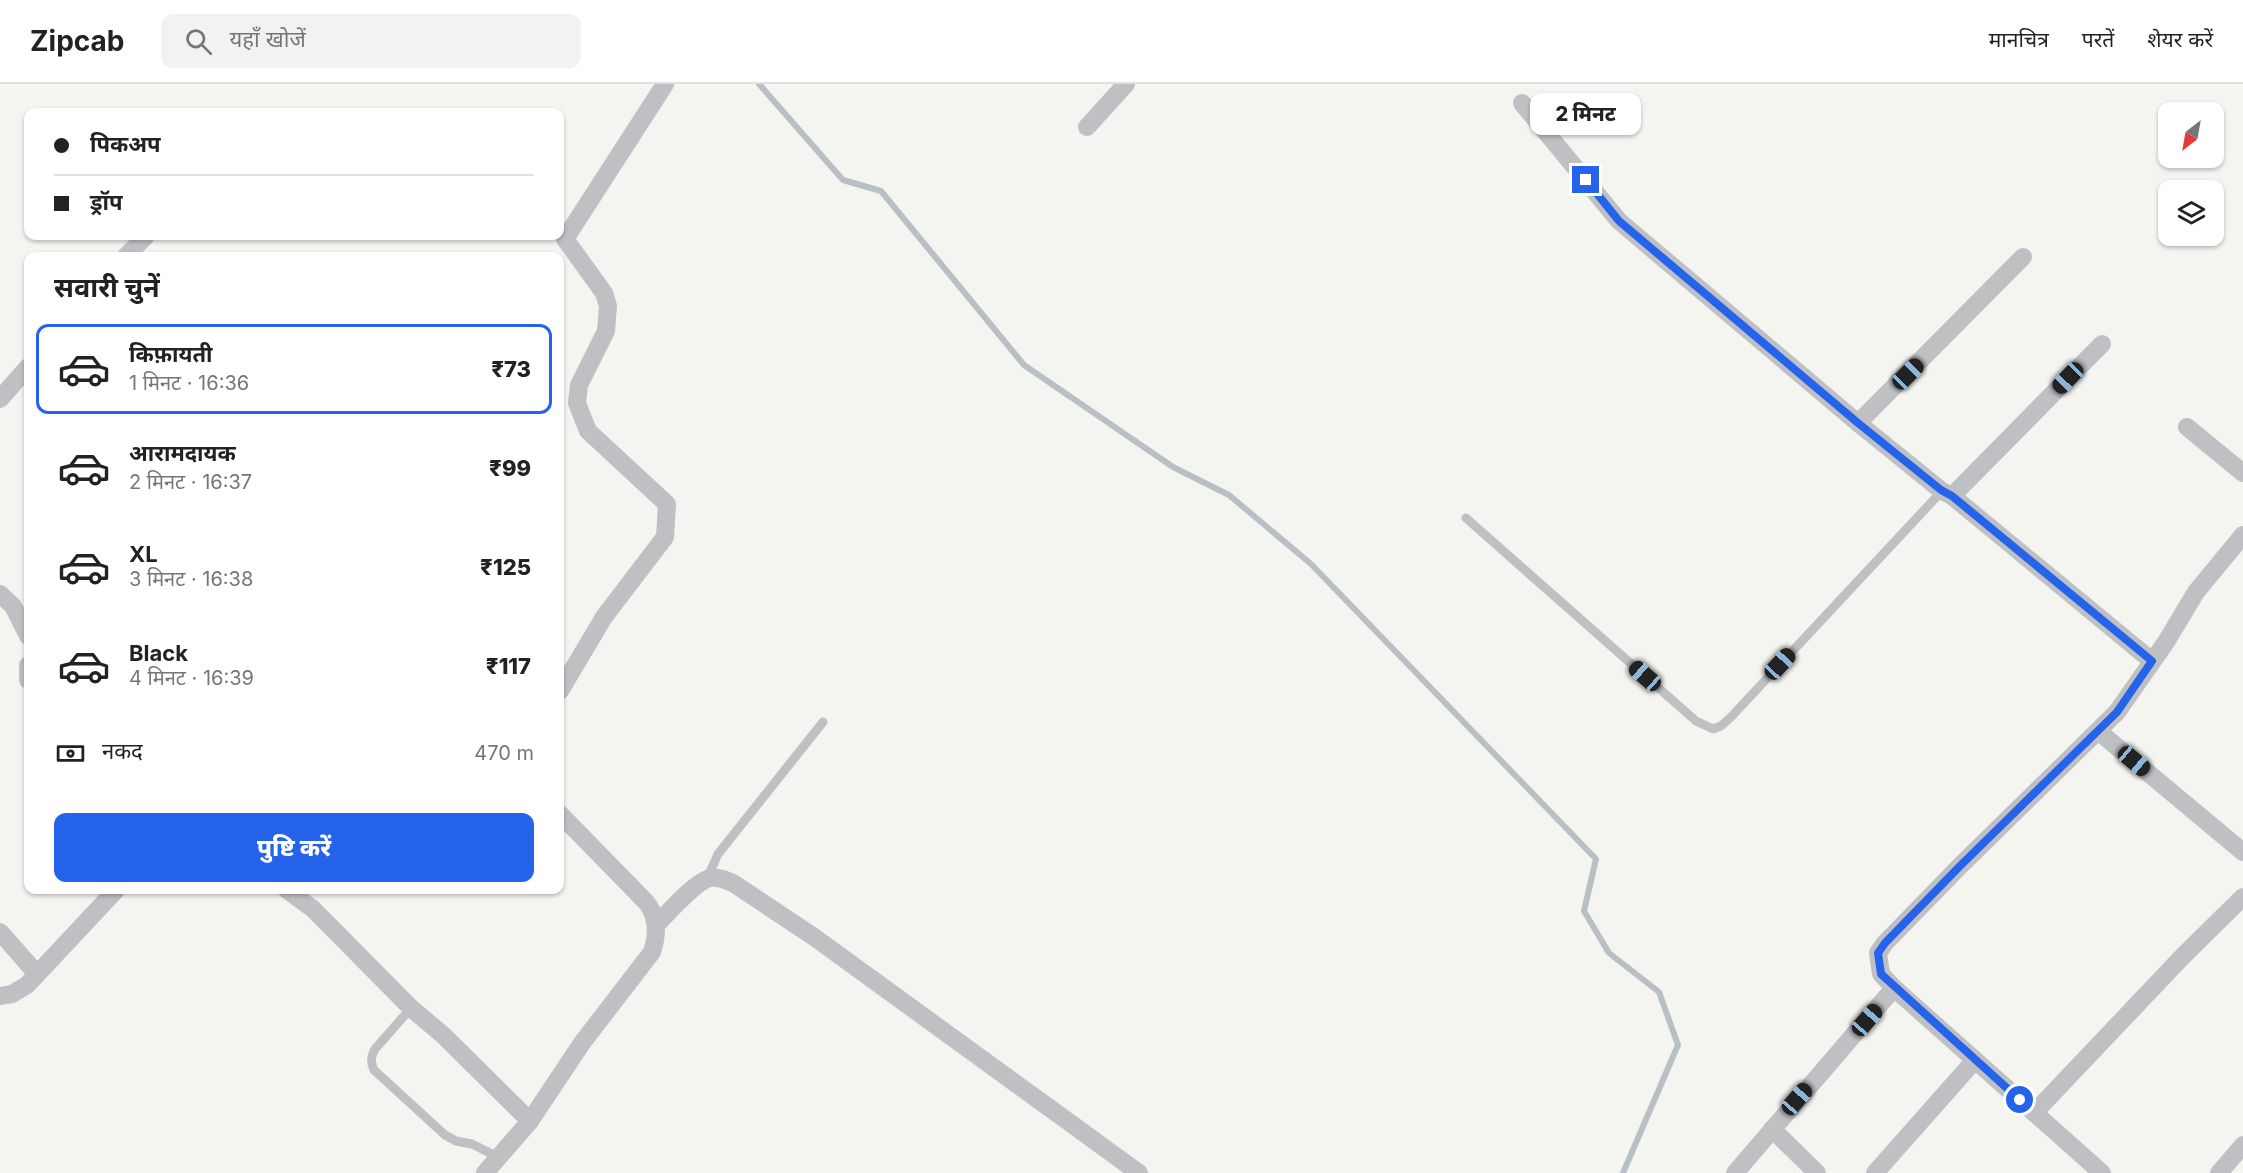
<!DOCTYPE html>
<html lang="hi">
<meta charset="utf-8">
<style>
body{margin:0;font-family:Inter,"Noto Sans Devanagari",sans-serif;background:#f2f2f2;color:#222;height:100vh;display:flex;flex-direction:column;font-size:22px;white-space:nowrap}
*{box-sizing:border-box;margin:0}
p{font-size:20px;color:#767676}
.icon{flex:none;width:33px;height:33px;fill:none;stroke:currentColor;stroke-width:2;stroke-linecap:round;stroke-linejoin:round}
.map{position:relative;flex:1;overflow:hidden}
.drawer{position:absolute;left:24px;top:168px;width:540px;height:642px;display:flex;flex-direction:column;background:#fff;border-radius:12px;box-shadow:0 2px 4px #0004}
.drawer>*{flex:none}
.top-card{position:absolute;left:24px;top:24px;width:540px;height:132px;border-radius:12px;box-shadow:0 2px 4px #0004;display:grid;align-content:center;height:132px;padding:0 30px;background:#fff}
.needle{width:39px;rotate:211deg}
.fabs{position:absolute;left:2158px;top:18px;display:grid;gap:12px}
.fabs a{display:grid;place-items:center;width:66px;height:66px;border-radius:12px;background:#fff;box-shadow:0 2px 4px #0004;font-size:30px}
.end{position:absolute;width:27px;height:27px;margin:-14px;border:8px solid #2563eb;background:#fff;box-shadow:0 0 0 3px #fff}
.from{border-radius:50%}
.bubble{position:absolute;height:42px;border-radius:12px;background:#fff;box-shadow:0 2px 4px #0004;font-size:20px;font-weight:800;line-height:42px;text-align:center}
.car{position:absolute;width:18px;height:36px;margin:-18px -9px;border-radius:8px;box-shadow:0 0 4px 2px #0007;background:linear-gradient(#222 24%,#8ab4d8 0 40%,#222 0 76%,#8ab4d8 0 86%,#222 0)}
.top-card b{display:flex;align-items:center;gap:21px;height:57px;font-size:22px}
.top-card b+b{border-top:2px solid #e0e0e0}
.top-card i{width:15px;height:15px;background:#222}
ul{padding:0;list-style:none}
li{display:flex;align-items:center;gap:18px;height:90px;margin:0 12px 9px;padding:0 18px;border:3px solid transparent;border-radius:12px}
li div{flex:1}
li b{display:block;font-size:22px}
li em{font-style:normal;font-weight:800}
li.selected{border-color:#2563eb}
li>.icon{width:54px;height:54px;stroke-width:1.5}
h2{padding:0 30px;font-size:27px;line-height:72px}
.pay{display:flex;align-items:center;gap:15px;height:66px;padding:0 30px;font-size:22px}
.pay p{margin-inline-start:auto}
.action{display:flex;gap:12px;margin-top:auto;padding:12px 30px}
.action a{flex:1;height:69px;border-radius:12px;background:#2563eb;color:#fff;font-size:24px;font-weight:800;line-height:69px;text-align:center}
header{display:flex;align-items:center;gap:36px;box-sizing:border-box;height:84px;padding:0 30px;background:#fff;border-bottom:2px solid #e0e0e0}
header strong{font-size:28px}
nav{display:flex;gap:33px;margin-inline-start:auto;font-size:21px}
.search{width:420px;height:54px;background:#f2f2f2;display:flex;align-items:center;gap:15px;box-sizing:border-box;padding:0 21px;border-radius:12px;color:#767676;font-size:22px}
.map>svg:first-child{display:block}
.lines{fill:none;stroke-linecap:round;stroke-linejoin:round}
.stream{stroke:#b9c0c5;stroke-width:6}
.lane{stroke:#bec0c4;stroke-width:9}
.street{stroke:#bec0c4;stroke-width:18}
.route{stroke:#2563eb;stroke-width:8}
</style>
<header>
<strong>Zipcab</strong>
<div class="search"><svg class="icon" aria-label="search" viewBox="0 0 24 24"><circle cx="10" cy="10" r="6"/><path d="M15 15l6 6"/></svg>यहाँ खोजें</div>
<nav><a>मानचित्र</a><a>परतें</a><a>शेयर करें</a></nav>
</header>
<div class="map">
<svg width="2243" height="1089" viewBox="0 0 2243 1089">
<rect width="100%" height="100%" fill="#f4f4f1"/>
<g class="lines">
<path class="stream" d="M759,0l84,96 38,11 143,174 149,102 56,28 82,69 285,295 -12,52 25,42 50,39 19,53 -55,128"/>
<g class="lane">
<path d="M1466,434l230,203 17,8 8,-3 10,-9 211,-226"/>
<path d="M707,795l11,-25 105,-132"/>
<path d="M411,924l-36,41c-4,7 -5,13 -1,21l71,65 11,6 16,3 28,14"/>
</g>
<g class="street">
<path d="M1522,19l97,118 239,202 84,68 10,5 200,165"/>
<path d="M1087,43l39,-43"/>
<path d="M126,172l20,-20"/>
<path d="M0,315l28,-32"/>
<path d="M1858,339l165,-166"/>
<path d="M2187,343l56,46"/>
<path d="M1952,412l150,-152"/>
<path d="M0,510l13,12 15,30"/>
<path d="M28,581v15"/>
<path d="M560,607l44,-74 61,-80 2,-33 -79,-73 -11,-28 2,-18 27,-54 2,-25 -4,-13 -39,-54 100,-155"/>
<path d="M2098,647l145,121"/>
<path d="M287,806l26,19 98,99 32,27 87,86"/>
<path d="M656,841c11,-11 40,-44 54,-47 9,-1 15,2 23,5l81,54 325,236"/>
<path d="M0,848l37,42"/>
<path d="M0,912l12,-2 15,-9 89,-95"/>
<path d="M2034,1029l149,-157 60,-59"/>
<path d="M1772,1045l45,44"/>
<path d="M485,1089l45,-52 52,-78 70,-91c6,-18 6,-34 -5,-49l-87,-89"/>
<path d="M1735,1089l159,-185"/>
<path d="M1875,1089l100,-113"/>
<path d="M2102,1089l-208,-185 -13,-14 -3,-21 7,-10 74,-76 158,-155 49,-70 30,-50 47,-57"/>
<path d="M2219,1089l24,-28"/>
</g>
</g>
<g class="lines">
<path class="route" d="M1586,96l33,41 239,202 83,67 11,6 200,165 -35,51 -158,155 -74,76 -7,10 3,21 139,126"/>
</g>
</svg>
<div class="fabs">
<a><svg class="needle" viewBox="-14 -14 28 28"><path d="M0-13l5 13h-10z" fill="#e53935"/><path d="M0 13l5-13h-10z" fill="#767676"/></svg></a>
<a><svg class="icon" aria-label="layers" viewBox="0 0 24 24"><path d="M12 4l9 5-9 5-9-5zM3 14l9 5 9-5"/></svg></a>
</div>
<i class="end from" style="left:2020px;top:1016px"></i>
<i class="end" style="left:1586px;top:96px"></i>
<div class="bubble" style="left:1530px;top:9px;width:111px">2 मिनट</div>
<i class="car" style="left:1908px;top:290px;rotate:45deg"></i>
<i class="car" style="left:2068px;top:294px;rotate:224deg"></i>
<i class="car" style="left:1780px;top:580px;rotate:43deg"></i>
<i class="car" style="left:1645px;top:592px;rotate:311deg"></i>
<i class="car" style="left:2134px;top:677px;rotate:130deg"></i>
<i class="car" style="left:1867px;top:936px;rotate:41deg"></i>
<i class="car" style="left:1797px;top:1015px;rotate:41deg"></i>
<div class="top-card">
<b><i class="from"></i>पिकअप</b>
<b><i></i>ड्रॉप</b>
</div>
<section class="drawer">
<h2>सवारी चुनें</h2>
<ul>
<li class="selected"><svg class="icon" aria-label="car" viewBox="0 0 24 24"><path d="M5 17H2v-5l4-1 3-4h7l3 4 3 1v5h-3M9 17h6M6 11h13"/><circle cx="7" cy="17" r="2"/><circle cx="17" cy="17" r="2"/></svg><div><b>किफ़ायती</b><p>1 मिनट · 16:36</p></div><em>₹73</em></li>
<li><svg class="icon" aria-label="car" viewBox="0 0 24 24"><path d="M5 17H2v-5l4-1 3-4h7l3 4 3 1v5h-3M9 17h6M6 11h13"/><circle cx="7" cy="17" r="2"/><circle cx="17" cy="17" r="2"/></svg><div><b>आरामदायक</b><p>2 मिनट · 16:37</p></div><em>₹99</em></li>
<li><svg class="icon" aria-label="car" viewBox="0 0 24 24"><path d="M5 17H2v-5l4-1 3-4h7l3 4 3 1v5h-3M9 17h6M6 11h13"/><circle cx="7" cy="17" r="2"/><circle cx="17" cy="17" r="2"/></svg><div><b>XL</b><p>3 मिनट · 16:38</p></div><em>₹125</em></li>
<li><svg class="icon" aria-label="car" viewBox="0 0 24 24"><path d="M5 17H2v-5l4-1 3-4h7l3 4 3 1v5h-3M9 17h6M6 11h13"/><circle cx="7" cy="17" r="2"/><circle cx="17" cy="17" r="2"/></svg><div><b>Black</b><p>4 मिनट · 16:39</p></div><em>₹117</em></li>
</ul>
<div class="pay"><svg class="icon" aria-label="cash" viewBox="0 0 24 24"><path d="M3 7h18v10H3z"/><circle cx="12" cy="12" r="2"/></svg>नकद<p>470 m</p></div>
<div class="action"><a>पुष्टि करें</a></div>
</section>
</div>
